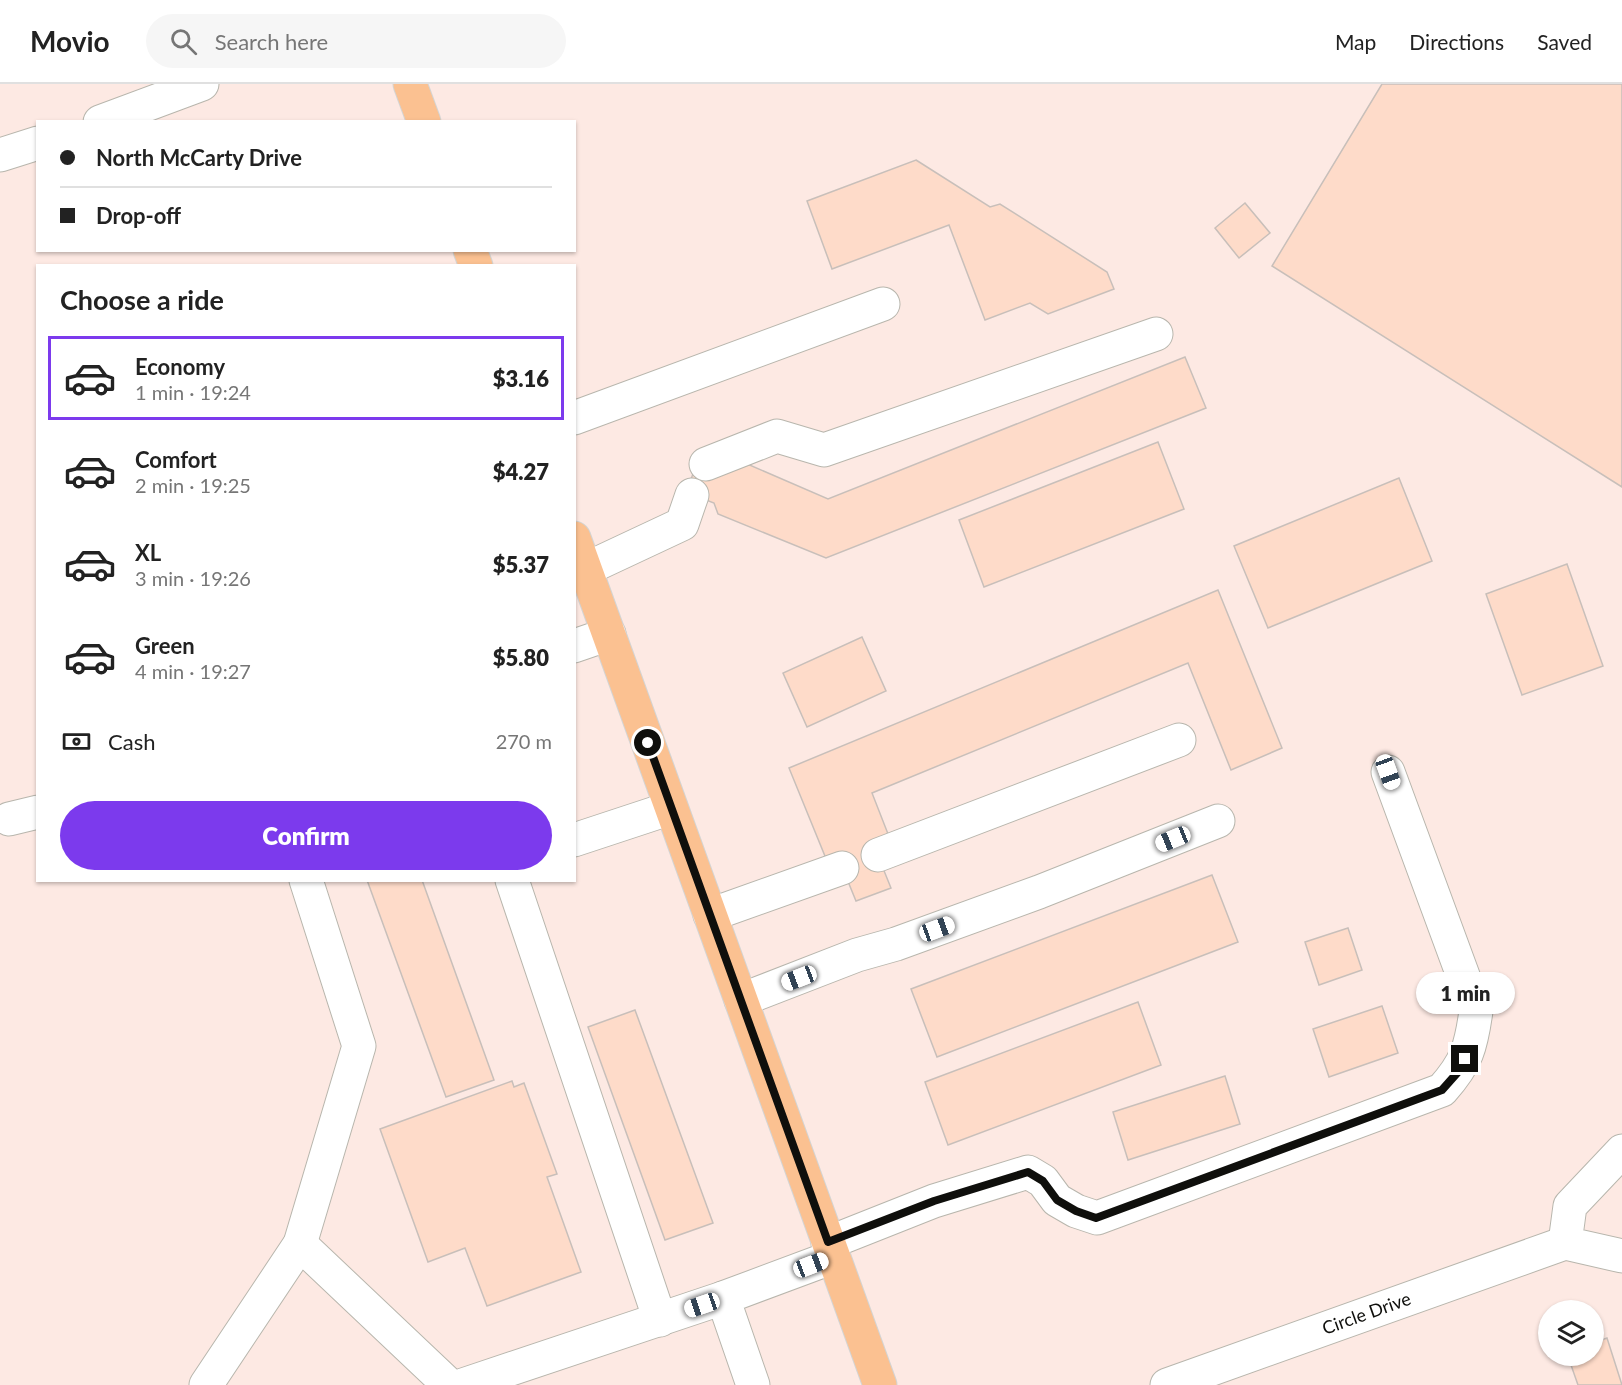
<!DOCTYPE html>
<html lang="en">
<head>
<meta charset="utf-8">
<style>
	body { margin:0; font-family:Lato,sans-serif; background:#f6f6f6; color:#222; height:100vh; display:flex; flex-direction:column; font-size:22px; white-space:nowrap }
	* { box-sizing:border-box; margin:0 }
	p { font-size:20px; color:#767676 }
	.icon { flex:none; width:33px; height:33px; fill:none; stroke:currentColor; stroke-width:2; stroke-linecap:round; stroke-linejoin:round }
	.map { position:relative; flex:1; overflow:hidden }
	.drawer { position:absolute; left:36px; top:180px; width:540px; height:618px; display:flex; flex-direction:column; background:#fff; border-radius:0px; box-shadow:0 2px 4px #0004 }
	.drawer>* { flex:none }
	.guide { position:absolute; left:36px; top:36px; width:540px; height:132px; border-radius:0px; box-shadow:0 2px 4px #0004; display:grid; align-content:center; height:132px; padding:0 24px; background:#fff }
	.tools { position:absolute; left:1538px; top:1216px; display:grid; gap:12px }
	.tools a { display:grid; place-items:center; width:66px; height:66px; border-radius:50%; background:#fff; box-shadow:0 2px 4px #0004; font-size:30px }
	.end { position:absolute; width:27px; height:27px; margin:-14px; border:8px solid #0f0f0c; background:#fff; box-shadow:0 0 0 3px #fff }
	.from { border-radius:50% }
	.bubble { position:absolute; height:42px; border-radius:21px; background:#fff; box-shadow:0 2px 4px #0004; font-size:20px; font-weight:800; line-height:42px; text-align:center }
	.car { position:absolute; width:18px; height:36px; margin:-18px -9px; border-radius:8px; box-shadow:0 0 4px 2px #0007; background:linear-gradient(#fff 24%,#345 0 40%,#fff 0 76%,#345 0 86%,#fff 0) }
	.guide b { display:flex; align-items:center; gap:21px; height:57px; font-size:22px }
	.guide b+b { border-top:2px solid #e0e0e0 }
	.guide i { width:15px; height:15px; background:#222 }
	ul { padding:0; list-style:none }
	li { display:flex; align-items:center; gap:18px; height:84px; margin:0 12px 9px; padding:0 12px; border:3px solid transparent; border-radius:0px }
	li div { flex:1 }
	li b { display:block; font-size:22px }
	li em { font-style:normal; font-weight:800 }
	li.current { border-color:#7c3aed }
	li>.icon { width:54px; height:54px; stroke-width:1.5 }
	h2 { padding:0 24px; font-size:27px; line-height:72px }
	.pay { display:flex; align-items:center; gap:15px; height:66px; padding:0 24px; font-size:22px }
	.pay p { margin-inline-start:auto }
	.cta { display:flex; gap:12px; margin-top:auto; padding:12px 24px }
	.cta a { flex:1; height:69px; border-radius:36px; background:#7c3aed; color:#fff; font-size:24px; font-weight:800; line-height:69px; text-align:center }
	header { display:flex; align-items:center; gap:36px; box-sizing:border-box; height:84px; padding:0 30px; background:#fff; border-bottom:2px solid #e0e0e0 }
	header strong { font-size:28px }
	nav { display:flex; gap:33px; margin-inline-start:auto; font-size:21px }
	.search { width:420px; height:54px; background:#f6f6f6; display:flex; align-items:center; gap:15px; box-sizing:border-box; padding:0 21px; border-radius:33px; color:#767676; font-size:22px }
	.map>svg:first-child { display:block }
</style>
</head>
<body>
<header>
<strong>Movio</strong>
<div class="search"><svg class="icon" aria-label="search" viewBox="0 0 24 24"><circle cx="10" cy="10" r="6"/><path d="M15 15l6 6"/></svg>Search here</div>
<nav><a>Map</a><a>Directions</a><a>Saved</a></nav>
</header>
<div class="map">
<svg width="1622" height="1301" viewBox="0 0 1622 1301">
	<rect width="100%" height="100%" fill="#faf8ef"/>
	<path fill="#fde9e3" fill-rule="evenodd" d="M0 0H1622V1301H0ZM38 38H574V166H38ZM38 182H574V796H38ZM1548 1227H1593V1272H1548Z"/>
	<g fill="#fedbc9" stroke="#c8bfba" stroke-width="1.5">
		<path d="M1382 0H1622V403L1272 182Z"/>
		<path d="M916 76 990 123 1000 120 1107 188 1114 205 1048 230 1030 219 985 236 949 141 832 185 807 117Z"/>
		<path d="M1245 119 1270 149 1239 174 1215 144Z"/>
		<path d="M1185 273 1206 324 826 474 718 430 714 419 686 408 698 377 745 379 828 415Z"/>
		<path d="M1158 358 1184 425 984 503 959 436Z"/>
		<path d="M1399 394 1432 477 1268 544 1234 462Z"/>
		<path d="M1567 480 1603 582 1522 611 1486 510Z"/>
		<path d="M1218 506 1282 664 1231 686 1188 579 872 709 890 755 874 762 891 804 856 817 838 773 827 777 789 684Z"/>
		<path d="M862 553 886 607 807 643 783 589Z"/>
		<path d="M1212 791 1238 858 937 973 911 905Z"/>
		<path d="M367 796H422L494 996 446 1013Z"/>
		<path d="M1348 844 1362 886 1319 901 1305 858Z"/>
		<path d="M1138 918 1161 981 948 1061 925 998Z"/>
		<path d="M1382 922 1398 969 1329 993 1313 945Z"/>
		<path d="M635 926 713 1139 665 1156 588 943Z"/>
		<path d="M1225 992 1240 1040 1128 1076 1113 1028Z"/>
		<path d="M512 997 514 1003 524 999 557 1090 547 1093 581 1188 487 1222 465 1164 428 1178 380 1045Z"/>
		<path d="M1607 1254 1622 1301H1578L1571 1281 1588 1275 1587 1272H1593V1259Z"/>
	</g>
	<g fill="none" stroke-linecap="round" stroke-linejoin="round">
		<g stroke="#b8b6ad" stroke-width="35">
			<g id="minor">
				<path d="M100 38 202 0"/>
				<path d="M0 71 38 59"/>
				<path d="M574 334 883 220"/>
				<path d="M706 380 777 352 824 366 1156 250"/>
				<path d="M586 485 682 440 692 411"/>
				<path d="M574 562 609 550"/>
				<path d="M9 735 38 728"/>
				<path d="M574 756 671 724"/>
				<path d="M878 771 1179 656"/>
				<path d="M512 796 660 1236"/>
				<path d="M710 831 842 784"/>
				<path d="M741 916 857 871 896 860 1039 808 1218 737"/>
				<path d="M1622 1067 1570 1122 1565 1159 1622 1172"/>
				<path d="M828 1159 934 1117 1028 1088 1043 1097 1057 1116 1076 1127 1097 1134 1442 1006C1467 978 1471 963 1476 927L1388 688"/>
				<path d="M300 1160 359 962 306 796"/>
				<path d="M206 1301 300 1160 449 1301"/>
				<path d="M463 1301 723 1214"/>
				<path d="M753 1301 723 1214 833 1173"/>
				<path id="s1" d="M1167 1301 1565 1159"/>
			</g>
		</g>
		<g stroke="#d4d4d3" stroke-width="35">
			<g id="major">
				<path d="M410 0 424 38"/>
				<path d="M470 166 476 182"/>
				<path d="M574 454 880 1301"/>
			</g>
		</g>
		<use href="#minor" stroke="#fff" stroke-width="33"/>
		<use href="#major" stroke="#fbc191" stroke-width="33"/>
	</g>
	<g fill="none" stroke-linecap="round" stroke-linejoin="round">
		<path stroke="#0f0f0c" stroke-width="8" d="M648 659 828 1158 934 1117 1028 1088 1043 1097 1057 1116 1076 1127 1096 1134 1442 1006 1458 988 1465 975"/>
	</g>
	<g text-anchor="middle" stroke-width="6" stroke-linejoin="round" paint-order="stroke">
		<g font-size="18" fill="#0f0f0c" stroke="#fff">
			<text dy="6" stroke="none"><textPath href="#s1" startOffset="212">Circle Drive</textPath></text>
		</g>
	</g>
</svg>
<div class="tools">
<a><svg class="icon" aria-label="layers" viewBox="0 0 24 24"><path d="M12 4l9 5-9 5-9-5zM3 14l9 5 9-5"/></svg></a>
</div>
<i class="end from" style="left:648px;top:659px"></i>
<i class="end" style="left:1465px;top:975px"></i>
<div class="bubble" style="left:1416px;top:888px;width:99px">1 min</div>
<i class="car" style="left:1388px;top:688px;rotate:160deg"></i>
<i class="car" style="left:1173px;top:755px;rotate:248deg"></i>
<i class="car" style="left:937px;top:845px;rotate:70deg"></i>
<i class="car" style="left:799px;top:894px;rotate:249deg"></i>
<i class="car" style="left:811px;top:1181px;rotate:69deg"></i>
<i class="car" style="left:702px;top:1221px;rotate:251deg"></i>
<div class="guide">
<b><i class="from"></i>North McCarty Drive</b>
<b><i></i>Drop-off</b>
</div>
<section class="drawer">
<h2>Choose a ride</h2>
<ul>
<li class="current"><svg class="icon" aria-label="car" viewBox="0 0 24 24"><path d="M5 17H2v-5l4-1 3-4h7l3 4 3 1v5h-3M9 17h6M6 11h13"/><circle cx="7" cy="17" r="2"/><circle cx="17" cy="17" r="2"/></svg><div><b>Economy</b><p>1 min · 19:24</p></div><em>$3.16</em></li>
<li><svg class="icon" aria-label="car" viewBox="0 0 24 24"><path d="M5 17H2v-5l4-1 3-4h7l3 4 3 1v5h-3M9 17h6M6 11h13"/><circle cx="7" cy="17" r="2"/><circle cx="17" cy="17" r="2"/></svg><div><b>Comfort</b><p>2 min · 19:25</p></div><em>$4.27</em></li>
<li><svg class="icon" aria-label="car" viewBox="0 0 24 24"><path d="M5 17H2v-5l4-1 3-4h7l3 4 3 1v5h-3M9 17h6M6 11h13"/><circle cx="7" cy="17" r="2"/><circle cx="17" cy="17" r="2"/></svg><div><b>XL</b><p>3 min · 19:26</p></div><em>$5.37</em></li>
<li><svg class="icon" aria-label="car" viewBox="0 0 24 24"><path d="M5 17H2v-5l4-1 3-4h7l3 4 3 1v5h-3M9 17h6M6 11h13"/><circle cx="7" cy="17" r="2"/><circle cx="17" cy="17" r="2"/></svg><div><b>Green</b><p>4 min · 19:27</p></div><em>$5.80</em></li>
</ul>
<div class="pay"><svg class="icon" aria-label="cash" viewBox="0 0 24 24"><path d="M3 7h18v10H3z"/><circle cx="12" cy="12" r="2"/></svg>Cash<p>270 m</p></div>
<div class="cta"><a>Confirm</a></div>
</section>
</div>
</body>
</html>
